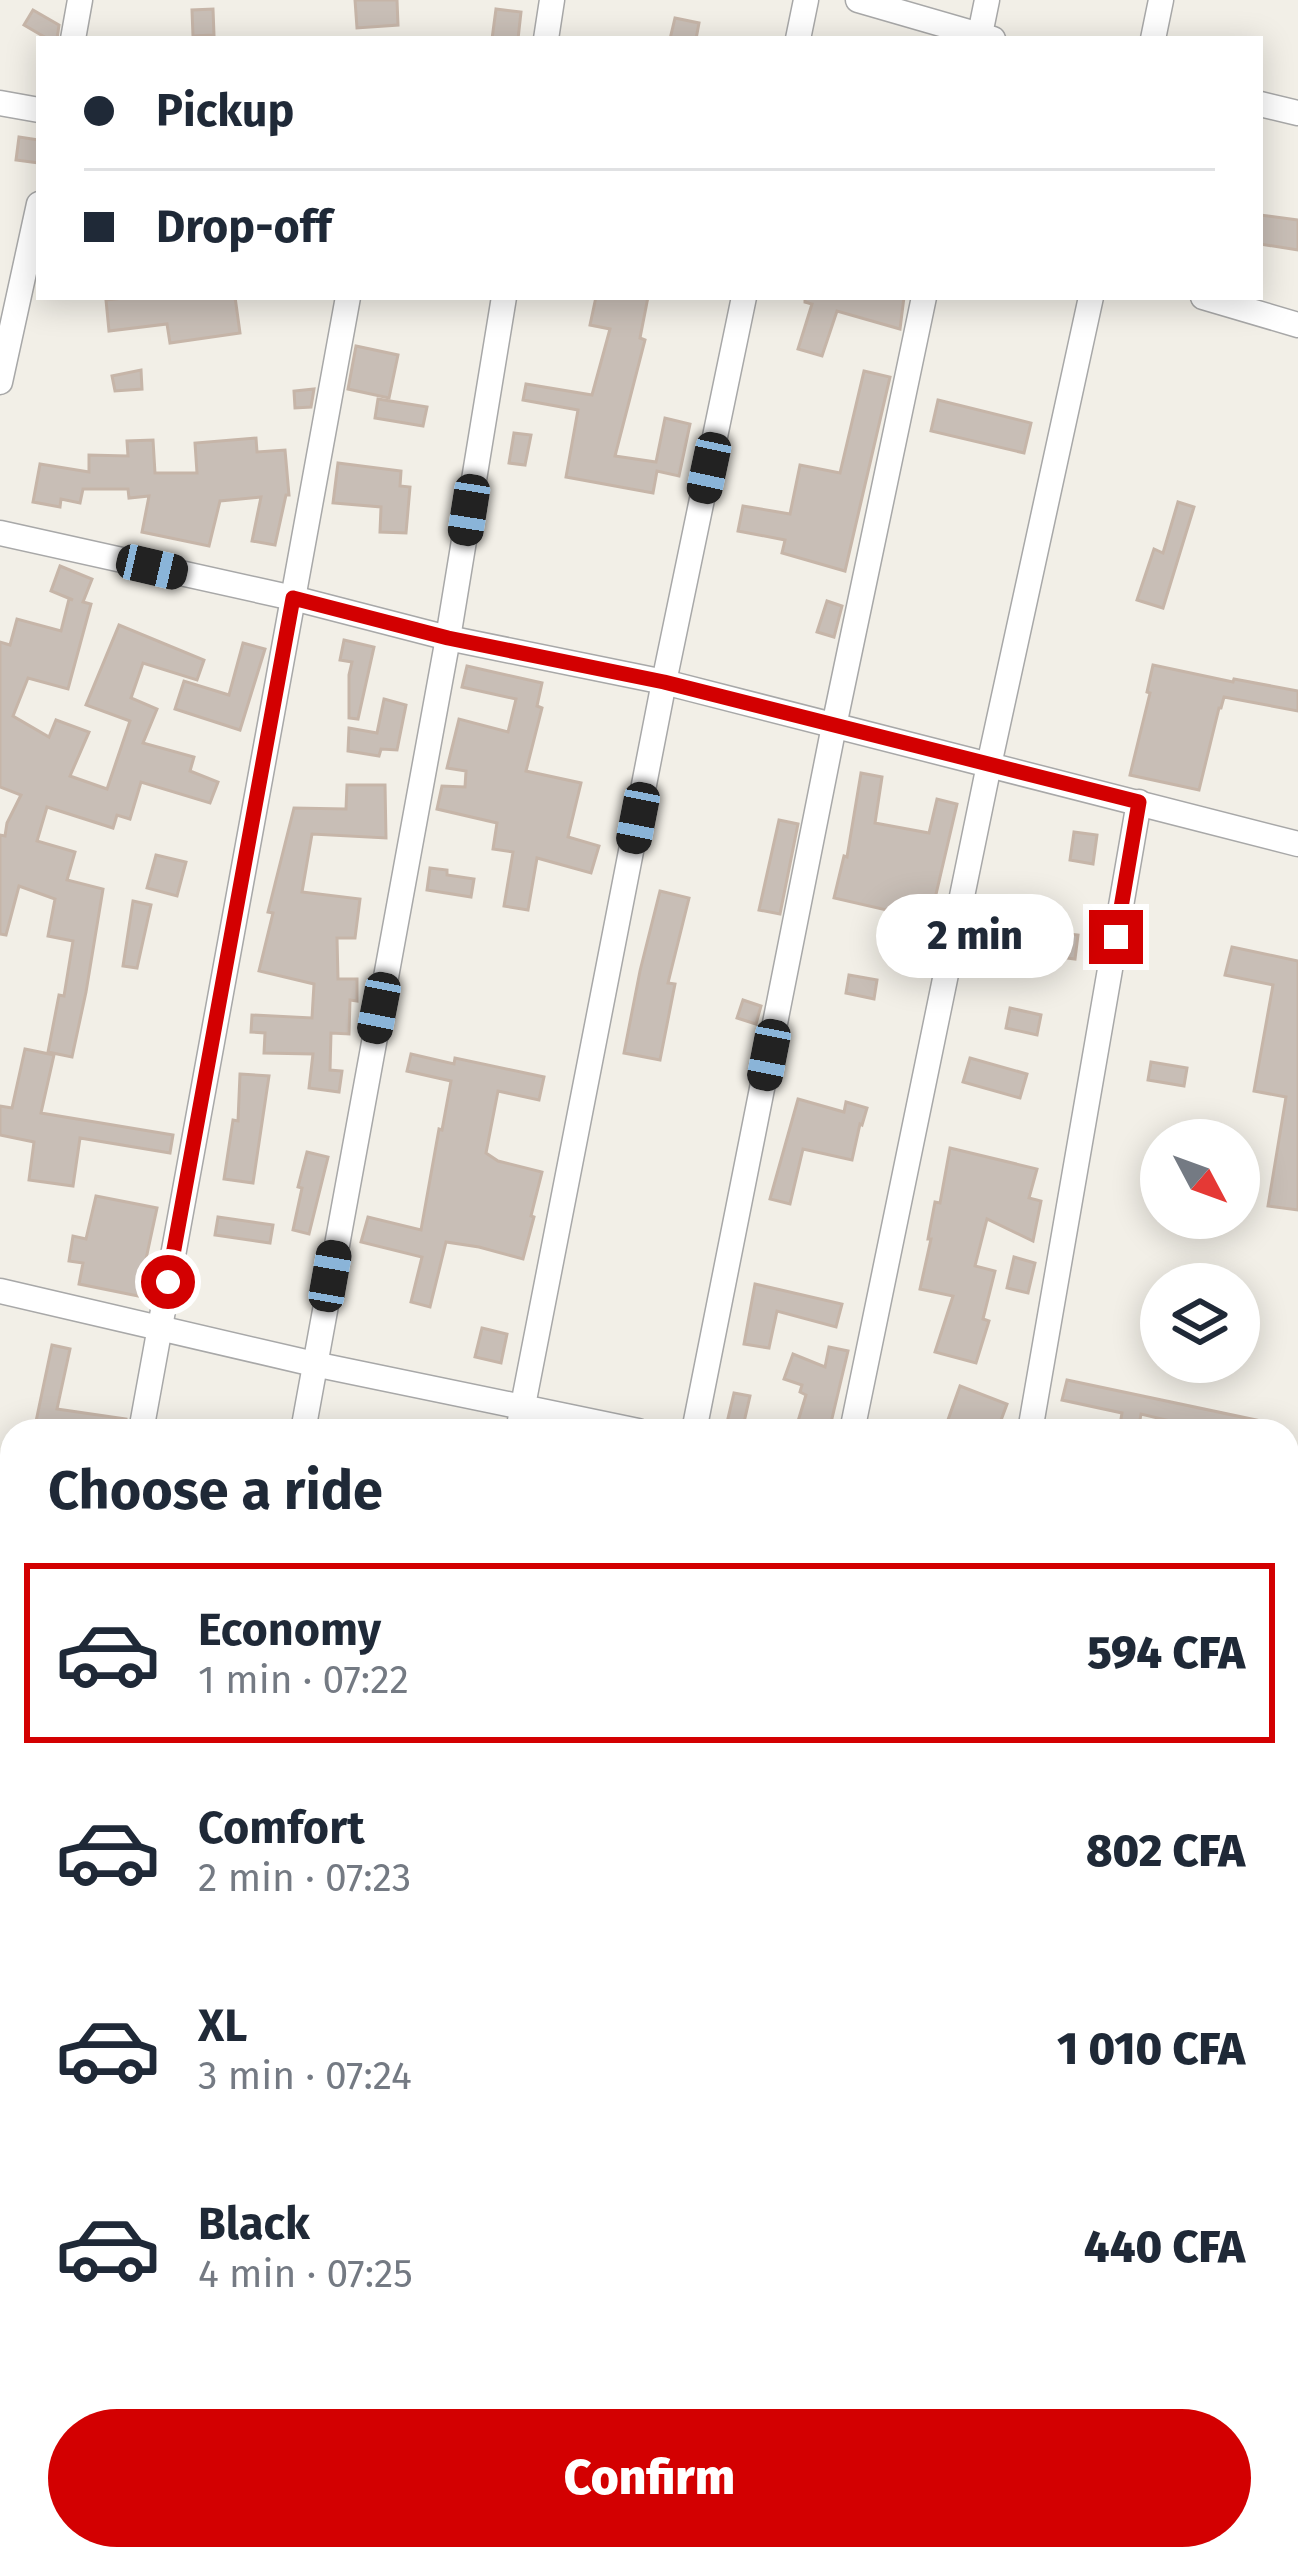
<!DOCTYPE html>
<html lang="en">
<head>
<meta charset="utf-8">
<style>
	body { margin:0; font-family:"Fira Sans",sans-serif; background:#f2f2f3; color:#1f2937; height:100vh; display:flex; flex-direction:column; font-size:45px; white-space:nowrap }
	* { box-sizing:border-box; margin:0 }
	p { font-size:39px; color:#747a83 }
	.icon { flex:none; width:66px; height:66px; fill:none; stroke:currentColor; stroke-width:2; stroke-linecap:round; stroke-linejoin:round }
	.map { position:relative; flex:1; overflow:hidden }
	.side { position:absolute; left:0px; top:1419px; width:1299px; height:1152px; display:flex; flex-direction:column; background:#fff; border-radius:36px 36px 0 0; box-shadow:0 6px 30px #0003 }
	.side>* { flex:none }
	.guide { position:absolute; left:36px; top:36px; width:1227px; height:264px; border-radius:0px; box-shadow:0 6px 30px #0003; display:grid; align-content:center; height:264px; padding:0 48px; background:#fff }
	.needle { width:78px; rotate:131deg }
	.controls { position:absolute; left:1140px; top:1119px; display:grid; gap:24px }
	.controls a { display:grid; place-items:center; width:120px; height:120px; border-radius:50%; background:#fff; box-shadow:0 6px 30px #0003; font-size:60px }
	.end { position:absolute; width:54px; height:54px; margin:-27px; border:15px solid #d30001; background:#fff; box-shadow:0 0 0 6px #fff }
	.from { border-radius:50% }
	.bubble { position:absolute; height:84px; border-radius:42px; background:#fff; box-shadow:0 6px 30px #0003; font-size:39px; font-weight:800; line-height:84px; text-align:center }
	.car { position:absolute; width:36px; height:72px; margin:-36px -18px; border-radius:15px; box-shadow:0 0 9px 3px #0007; background:linear-gradient(#222 24%,#8ab4d8 0 40%,#222 0 76%,#8ab4d8 0 86%,#222 0) }
	.guide b { display:flex; align-items:center; gap:42px; height:114px; font-size:45px }
	.guide b+b { border-top:3px solid #e0e1e3 }
	.guide i { width:30px; height:30px; background:#1f2937 }
	ul { padding:0; list-style:none }
	li { display:flex; align-items:center; gap:36px; height:180px; margin:0 24px 18px; padding:0 24px; border:6px solid transparent; border-radius:0px }
	li div { flex:1 }
	li b { display:block; font-size:45px }
	li em { font-style:normal; font-weight:800 }
	li.on { border-color:#d30001 }
	li>.icon { width:108px; height:108px; stroke-width:1.5 }
	h2 { padding:0 48px; font-size:54px; line-height:144px }
	.button { display:flex; gap:24px; margin-top:auto; padding:24px 48px }
	.button a { flex:1; height:138px; border-radius:72px; background:#d30001; color:#fff; font-size:48px; font-weight:800; line-height:138px; text-align:center }
	.map>svg:first-child { display:block }
</style>
</head>
<body>
<div class="map">
<svg width="1298" height="2571" viewBox="0 0 1298 2571">
	<rect width="100%" height="100%" fill="#f2efe7"/>
	<g fill="#c8beb6" stroke="#c6b5a8" stroke-width="3">
		<path d="M355 0H397L398 25 357 28Z"/>
		<path d="M213 9 214 35 193 36 192 10Z"/>
		<path d="M496 9 521 12 518 39H492Z"/>
		<path d="M33 10 59 25 57 39H48L24 25Z"/>
		<path d="M675 18 699 23 696 39H670Z"/>
		<path d="M19 137 39 140V163L16 160Z"/>
		<path d="M1260 215 1298 220V250L1260 244Z"/>
		<path d="M235 297 240 333 170 343 167 324 109 331 106 300 132 297Z"/>
		<path d="M596 297H648L640 338 645 340 615 456 656 462 665 418 690 424 679 476 657 471 653 493 566 477 578 410 523 400 526 384 592 395 610 329 590 325Z"/>
		<path d="M805 297H904L900 329 837 311 822 356 798 349 812 304 805 302Z"/>
		<path d="M356 346 398 355 389 398 348 389Z"/>
		<path d="M141 370 142 389 115 391 112 376Z"/>
		<path d="M864 371 890 377 845 571 782 553 785 540 738 531 743 506 790 514 800 465 840 473Z"/>
		<path d="M314 389 311 407 295 408 294 391Z"/>
		<path d="M378 399 427 407 423 426 375 418Z"/>
		<path d="M938 400 1031 423 1024 453 931 431Z"/>
		<path d="M514 433 531 435 525 465 509 463Z"/>
		<path d="M256 438 257 452 285 450 289 495H286L275 545 252 541 261 497 220 501 209 546 142 532 149 496 129 498 128 489H83L80 503 61 499 60 507 33 502 40 464 89 472V455L128 456 127 441 153 440 155 473H197L195 443Z"/>
		<path d="M338 463 401 471 400 486 410 487 406 533 380 532 381 507 333 503Z"/>
		<path d="M1178 502 1194 507 1163 608 1137 600 1154 549 1163 553Z"/>
		<path d="M60 566 92 579 83 602 91 604 68 689 28 678 13 716 49 737 56 720 89 732 70 776 107 789 130 721 86 705 119 625 204 660 197 680 143 663 131 698 157 709 143 743 194 757 190 771 218 782 210 803 141 782 130 819 117 815 113 828 47 807 37 841 75 852 67 880 103 889 86 992 72 1057 48 1052 59 995 64 996 73 941 48 936 55 899 19 886 6 935 0 934V835L5 836 7 823 21 795 0 787V642L10 645 17 619 61 631 69 599 73 600 51 591Z"/>
		<path d="M827 601 842 606 834 637 817 632Z"/>
		<path d="M344 640 374 647 358 719 349 718V675L352 662 340 660Z"/>
		<path d="M243 643 265 649 240 730 175 709 184 681 229 695Z"/>
		<path d="M1153 665 1233 682 1234 679 1298 691V711L1224 697 1221 708H1219L1199 790 1130 775 1150 693 1147 692Z"/>
		<path d="M467 666 542 683 537 706 542 708 526 771 581 783 568 837 599 846 591 873 537 858 528 910 504 906 513 852 493 849 497 823 437 809 442 786 465 787 466 771 447 768 459 719 508 732 516 699 462 687Z"/>
		<path d="M384 699 406 705 397 750 381 749 379 756 348 751 349 728 377 733Z"/>
		<path d="M861 773 882 777 875 823 929 833 937 799 957 804 930 920 834 898 844 856 847 857Z"/>
		<path d="M347 785H385L386 838 312 834 302 892 360 899 355 938H337L338 979H357V1001L350 1000 349 1034 331 1033 330 1070 342 1071 339 1092 309 1088 313 1054 264 1053 265 1033 251 1032 252 1015 312 1018 314 984 259 971 273 913 268 912 294 808 346 809Z"/>
		<path d="M779 820 798 824 780 914 759 910Z"/>
		<path d="M1074 832 1097 835 1093 864 1070 860Z"/>
		<path d="M156 855 186 862 177 896 147 888Z"/>
		<path d="M430 868 447 870V875L474 879 471 897 427 890Z"/>
		<path d="M660 891 689 898 668 983 675 984 660 1060 624 1053 640 971Z"/>
		<path d="M133 901 151 905 137 968 123 966Z"/>
		<path d="M992 925 1078 935 1075 959 989 948Z"/>
		<path d="M1232 947 1298 961V1210L1268 1206 1286 1097 1254 1091 1273 985 1225 975Z"/>
		<path d="M849 975 877 980 874 999 846 993Z"/>
		<path d="M743 1000 761 1006 756 1024 737 1018Z"/>
		<path d="M1010 1008 1041 1015 1037 1035 1006 1028Z"/>
		<path d="M25 1049 54 1055 41 1113 173 1135 170 1153 80 1138 73 1186 29 1180 34 1142 0 1135V1106L12 1108Z"/>
		<path d="M411 1054 454 1064 455 1058 544 1077 539 1100 498 1091 486 1153 498 1161 542 1172 531 1216 534 1217 523 1259 479 1247 446 1242 430 1307 411 1302 422 1257 361 1242 368 1217 421 1230 439 1129 442 1130 451 1081 407 1071Z"/>
		<path d="M970 1058 1027 1074 1020 1098 963 1082Z"/>
		<path d="M1151 1062 1187 1068 1184 1086 1148 1080Z"/>
		<path d="M240 1074 269 1076 253 1183 224 1179 233 1120 238 1121Z"/>
		<path d="M798 1099 844 1112 846 1102 867 1108 862 1125 860 1124 852 1160 803 1149 790 1204 770 1199Z"/>
		<path d="M950 1148 1037 1169 1029 1198 1041 1201 1033 1241 987 1219 975 1266 995 1271 983 1319 989 1321 976 1363 935 1352 953 1296 920 1289 931 1239H928L935 1202 940 1203Z"/>
		<path d="M307 1152 328 1157 309 1234 293 1230 302 1188 298 1187Z"/>
		<path d="M96 1196 157 1208 138 1296 79 1284 83 1263 69 1261 73 1236 86 1239Z"/>
		<path d="M218 1217 273 1225 270 1243 215 1235Z"/>
		<path d="M1014 1257 1035 1263 1028 1293 1007 1288Z"/>
		<path d="M755 1284 842 1304 836 1327 777 1311 769 1348 744 1344Z"/>
		<path d="M482 1328 507 1334 501 1363 475 1357Z"/>
		<path d="M52 1345 70 1349 57 1409 126 1419 125 1431H34Z"/>
		<path d="M829 1347 848 1351 829 1431H795L806 1395 800 1392 802 1385 784 1379 793 1354 825 1367Z"/>
		<path d="M1067 1380 1275 1424V1431H1212L1141 1414 1138 1431H1119L1122 1413 1062 1400Z"/>
		<path d="M960 1386 1007 1404 997 1431H944Z"/>
		<path d="M734 1393 750 1396 742 1431H725Z"/>
	</g>
	<g fill="none" stroke-linecap="round" stroke-linejoin="round">
		<g stroke="#a8a8a8" stroke-width="27">
			<g id="street">
				<path d="M858 0 993 39"/>
				<path d="M73 39 80 0"/>
				<path d="M546 39 552 0"/>
				<path d="M798 39 806 0"/>
				<path d="M979 39 987 0"/>
				<path d="M1153 39 1161 0"/>
				<path d="M0 103 39 110"/>
				<path d="M1260 104 1298 113"/>
				<path d="M1203 297 1298 325"/>
				<path d="M0 382 39 204"/>
				<path d="M0 533 293 598 448 638 664 682 1298 844"/>
				<path d="M0 1291 314 1364 638 1431"/>
				<path d="M141 1431 348 297"/>
				<path d="M303 1431 448 638 504 297"/>
				<path d="M518 1431 664 682 744 297"/>
				<path d="M694 1431 834 726 924 297"/>
				<path d="M852 1431 989 765 1091 297"/>
				<path d="M1030 1431 1139 802"/>
				<path d="M1287 1579 1298 1581"/>
				<path d="M0 1967 12 1969"/>
				<path d="M0 2187 12 2122"/>
				<path d="M1287 2260 1298 2198"/>
				<path d="M96 2571 98 2559"/>
				<path d="M298 2571 300 2559"/>
				<path d="M477 2571 479 2559"/>
				<path d="M641 2571 643 2559"/>
				<path d="M834 2571 836 2559"/>
				<path d="M1024 2571 1027 2559"/>
				<path d="M1229 2571 1231 2559"/>
			</g>
		</g>
		<use href="#street" stroke="#fff" stroke-width="24"/>
	</g>
	<g fill="none" stroke-linecap="round" stroke-linejoin="round">
		<path stroke="#d30001" stroke-width="15" d="M168 1282 293 598 448 638 664 682 1139 802 1116 937"/>
	</g>
</svg>
<div class="controls">
<a><svg class="needle" viewBox="-14 -14 28 28"><path d="M0-13l5 13h-10z" fill="#e53935"/><path d="M0 13l5-13h-10z" fill="#747a83"/></svg></a>
<a><svg class="icon" aria-label="layers" viewBox="0 0 24 24"><path d="M12 4l9 5-9 5-9-5zM3 14l9 5 9-5"/></svg></a>
</div>
<i class="end from" style="left:168px;top:1282px"></i>
<i class="end" style="left:1116px;top:937px"></i>
<div class="bubble" style="left:876px;top:894px;width:198px">2 min</div>
<i class="car" style="left:709px;top:468px;rotate:192deg"></i>
<i class="car" style="left:469px;top:510px;rotate:189deg"></i>
<i class="car" style="left:152px;top:567px;rotate:103deg"></i>
<i class="car" style="left:638px;top:818px;rotate:191deg"></i>
<i class="car" style="left:379px;top:1008px;rotate:191deg"></i>
<i class="car" style="left:769px;top:1055px;rotate:191deg"></i>
<i class="car" style="left:330px;top:1276px;rotate:10deg"></i>
<div class="guide">
<b><i class="from"></i>Pickup</b>
<b><i></i>Drop-off</b>
</div>
<section class="side">
<h2>Choose a ride</h2>
<ul>
<li class="on"><svg class="icon" aria-label="car" viewBox="0 0 24 24"><path d="M5 17H2v-5l4-1 3-4h7l3 4 3 1v5h-3M9 17h6M6 11h13"/><circle cx="7" cy="17" r="2"/><circle cx="17" cy="17" r="2"/></svg><div><b>Economy</b><p>1 min · 07:22</p></div><em>594 CFA</em></li>
<li><svg class="icon" aria-label="car" viewBox="0 0 24 24"><path d="M5 17H2v-5l4-1 3-4h7l3 4 3 1v5h-3M9 17h6M6 11h13"/><circle cx="7" cy="17" r="2"/><circle cx="17" cy="17" r="2"/></svg><div><b>Comfort</b><p>2 min · 07:23</p></div><em>802 CFA</em></li>
<li><svg class="icon" aria-label="car" viewBox="0 0 24 24"><path d="M5 17H2v-5l4-1 3-4h7l3 4 3 1v5h-3M9 17h6M6 11h13"/><circle cx="7" cy="17" r="2"/><circle cx="17" cy="17" r="2"/></svg><div><b>XL</b><p>3 min · 07:24</p></div><em>1 010 CFA</em></li>
<li><svg class="icon" aria-label="car" viewBox="0 0 24 24"><path d="M5 17H2v-5l4-1 3-4h7l3 4 3 1v5h-3M9 17h6M6 11h13"/><circle cx="7" cy="17" r="2"/><circle cx="17" cy="17" r="2"/></svg><div><b>Black</b><p>4 min · 07:25</p></div><em>440 CFA</em></li>
</ul>
<div class="button"><a>Confirm</a></div>
</section>
</div>
</body>
</html>
